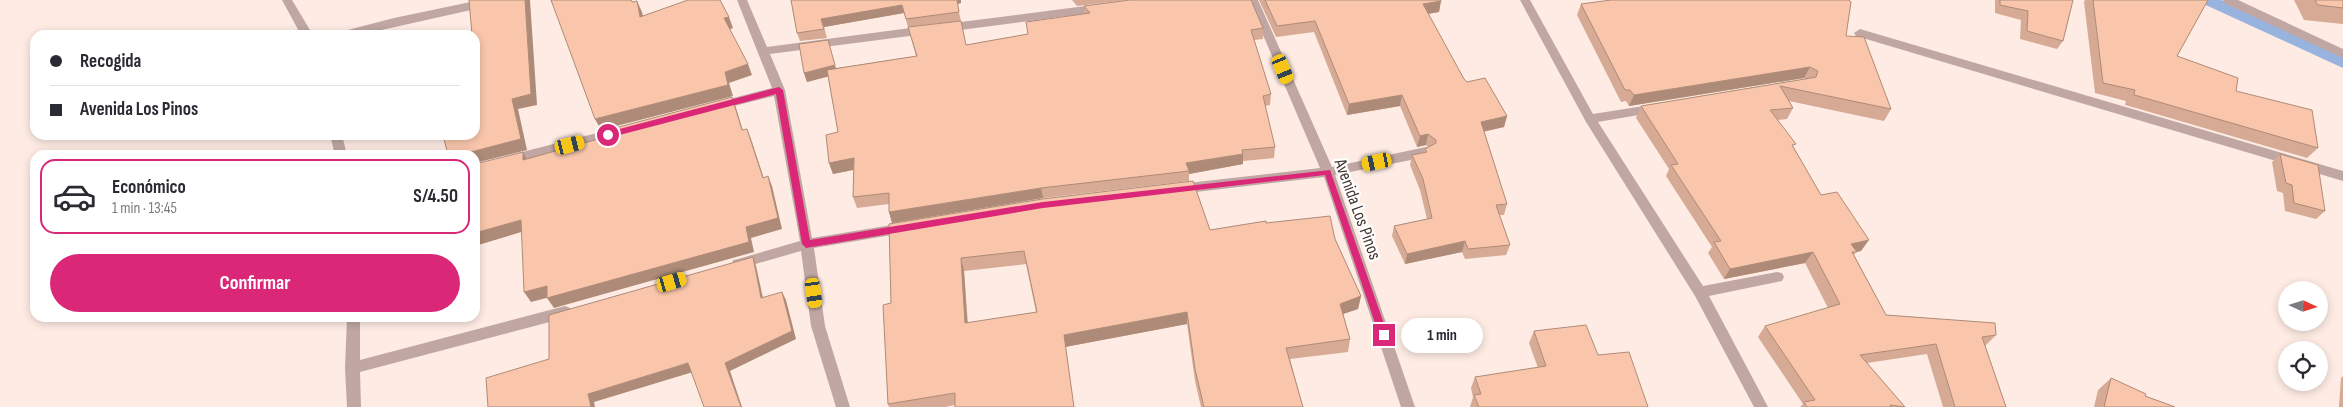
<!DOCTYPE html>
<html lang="es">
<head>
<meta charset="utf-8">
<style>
	body { margin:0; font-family:"Sofia Sans Condensed",sans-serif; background:#f2f2f3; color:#2b2b33; height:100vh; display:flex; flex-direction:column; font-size:19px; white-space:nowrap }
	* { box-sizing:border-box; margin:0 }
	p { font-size:16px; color:#7c7c81 }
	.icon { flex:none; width:28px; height:28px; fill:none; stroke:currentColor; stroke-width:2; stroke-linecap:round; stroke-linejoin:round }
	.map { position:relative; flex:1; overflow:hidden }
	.side { position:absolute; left:30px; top:150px; width:450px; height:172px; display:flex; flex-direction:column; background:#fff; border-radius:15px; box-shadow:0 2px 8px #0003 }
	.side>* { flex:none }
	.top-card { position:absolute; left:30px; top:30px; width:450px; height:110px; border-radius:15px; box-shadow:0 2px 8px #0003; display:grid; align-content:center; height:110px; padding:0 20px; background:#fff }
	.needle { width:32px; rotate:94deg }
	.controls { position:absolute; left:2278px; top:281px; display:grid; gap:10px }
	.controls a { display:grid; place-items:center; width:50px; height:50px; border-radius:50%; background:#fff; box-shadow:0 2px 8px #0003; font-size:25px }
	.end { position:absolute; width:22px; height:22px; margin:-11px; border:6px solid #db2777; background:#fff; box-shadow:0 0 0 2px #fff }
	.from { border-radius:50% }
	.bubble { position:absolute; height:35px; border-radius:18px; background:#fff; box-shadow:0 2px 8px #0003; font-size:16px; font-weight:700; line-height:35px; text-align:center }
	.car { position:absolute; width:15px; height:30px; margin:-15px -8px; border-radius:6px; box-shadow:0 0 4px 1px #0007; background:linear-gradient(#f5c518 24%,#345 0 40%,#f5c518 0 76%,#345 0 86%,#f5c518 0) }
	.top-card b { display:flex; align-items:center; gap:18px; height:48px; font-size:19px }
	.top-card b+b { border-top:1px solid #e1e1e2 }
	.top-card i { width:12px; height:12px; background:#2b2b33 }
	ul { padding:9px 0 0; list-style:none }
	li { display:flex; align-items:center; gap:15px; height:75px; margin:0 10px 8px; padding:0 10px; border:2px solid transparent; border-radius:15px }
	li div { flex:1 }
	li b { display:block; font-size:19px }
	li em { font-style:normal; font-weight:700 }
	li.on { border-color:#db2777 }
	li>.icon { width:45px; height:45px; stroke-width:1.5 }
	.cta { display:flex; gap:10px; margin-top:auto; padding:10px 20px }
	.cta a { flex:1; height:58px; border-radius:30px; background:#db2777; color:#fff; font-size:20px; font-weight:700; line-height:58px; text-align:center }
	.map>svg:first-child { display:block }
</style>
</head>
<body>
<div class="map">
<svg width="2343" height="407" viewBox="0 0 2343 407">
	<rect width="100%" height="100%" fill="#feece4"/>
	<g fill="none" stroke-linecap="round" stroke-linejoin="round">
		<path stroke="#98b3dd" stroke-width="11" d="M2208 0 2343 62"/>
		<g fill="#c0a7a3" fill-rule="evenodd">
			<path d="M282 0H292L313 35H301Z"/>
			<path d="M480 0H503L498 4 359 35H338L340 32 394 18Z"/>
			<path d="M737 0H747L767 47 925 26 931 30 925 34 770 54 785 90 812 238 904 223 908 224 910 228 908 232 904 233 814 248 825 326 850 407H836L811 326 801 251 738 269 733 268 732 264 733 260 738 259 800 241 774 96 718 110 712 106 714 103 772 88Z"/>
			<path d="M1248 0H1258L1332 167 1426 147 1432 152 1426 157 1335 175 1415 407H1401L1324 177 1179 194 1175 192 1173 189 1175 186 1179 184 1320 168Z"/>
			<path d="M1520 0H1530L1593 114 1656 104 1660 105 1662 108 1656 112 1598 122 1703 286 1777 272 1782 273 1784 277 1782 281 1777 282 1709 296 1768 407H1754L1695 296 1586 122Z"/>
			<path d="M2223 0H2238L2343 49V58L2224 3Z"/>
			<path d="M1101 4 1107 8 1105 11 945 32 939 28 945 24Z"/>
			<path d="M1860 29 2343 171V181L1856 36 1854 33Z"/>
			<path d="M617 128 623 133 621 136 510 165 504 160 510 155Z"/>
			<path d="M330 135H342L347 155H335Z"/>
			<path d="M565 306 570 308 572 312 570 316 565 318 360 372 361 407H347L345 368 347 318H360V360Z"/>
		</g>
	</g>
	<g fill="#d6aa94" fill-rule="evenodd">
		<path d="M791 0 961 3 957 4 961 21 908 27 904 13 824 27 827 38 800 41 797 33Z"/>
		<path d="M1072 0H1127L1077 6Z"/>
		<path d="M1259 0H1441L1439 12 1428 14 1464 79 1507 116 1504 127 1484 131 1507 204 1504 215H1499L1510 245 1506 255 1465 259 1462 252 1405 264 1392 236 1394 226 1427 219 1420 190 1410 165 1412 155 1424 152 1425 149 1428 147 1426 145 1417 147 1400 106 1347 115 1314 32 1276 37Z"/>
		<path d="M1995 0H2073L2063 41 2057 49 2020 39 2021 20 1995 13Z"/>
		<path d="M2085 0H2208L2177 56 2236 91 2318 148 2307 158 2129 106 2125 105 2126 101 2095 93 2084 2Z"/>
		<path d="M2294 0H2343V24L2304 20Z"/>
		<path d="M1581 4 1846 36 1891 109 1884 121 1789 101 1793 108 1787 119 1778 120 1821 195 1861 251 1856 252 1854 255 1886 315 1996 335 1985 346 2006 407H1943L1927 354 1867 363 1905 407H1800L1803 404 1758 337 1765 326 1828 308 1805 263 1724 279 1708 253 1712 247 1666 176 1669 169 1636 118 1641 106 1805 79 1804 78 1629 106 1626 101 1621 102 1577 15Z"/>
		<path d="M1084 6 1263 28V39L1254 40 1271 94 1270 105 1265 106 1275 147 1274 158 1243 161V164L1189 174V181L1043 198 892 223 889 212V204L857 208 853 197 854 170 833 174 829 163 838 132 828 76 807 82 804 73 916 56 908 27 966 45 1028 34 1026 22 1085 14Z"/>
		<path d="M2280 154 2325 211 2316 219 2285 211 2283 193 2277 191 2272 162Z"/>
		<path d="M1266 223 1335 239 1361 296 1358 309 1343 314 1350 339 1348 352 1290 359 1303 407H1201L1195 381 1187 324 1065 347 955 405 945 407H889L888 404 891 303 889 224 1210 230ZM1026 264 1036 312 968 323 964 271Z"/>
		<path d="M1534 331 1598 355 1648 407H1470L1473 397 1471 388 1475 377 1538 368 1529 343Z"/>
		<path d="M2343 376V407H2339L2341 378Z"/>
		<path d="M2111 378 2145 396 2175 407H2094L2098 390Z"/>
	</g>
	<g fill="#ae8b78">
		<path d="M525 0H530L537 105 518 109 527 150 475 163V155H467V153Z"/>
		<path d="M957 0H961V3L957 4Z"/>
		<path d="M637 1 642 12 646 28 640 17Z"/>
		<path d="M1441 1 1439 12 1421 15 1423 4Z"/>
		<path d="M902 5 904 13 824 27 821 19Z"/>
		<path d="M729 17 733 28 728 30 724 18Z"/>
		<path d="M748 64 752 75 729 83 733 96 601 130 595 119Z"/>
		<path d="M835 65 838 74 807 82 804 73Z"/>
		<path d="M1810 67 1804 78 1629 106 1634 95Z"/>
		<path d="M1402 95 1400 106 1347 115 1349 104Z"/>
		<path d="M732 97 736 108 746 141 742 130Z"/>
		<path d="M1507 116 1504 127 1478 133 1481 122Z"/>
		<path d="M747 129 751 139 767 188 763 178Z"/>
		<path d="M1428 134 1426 145 1417 147 1420 136Z"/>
		<path d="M523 152 529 163 523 160Z"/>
		<path d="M1243 154V164L1189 174V171L1186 163Z"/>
		<path d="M854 158 857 169 833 174 829 163Z"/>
		<path d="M768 176 772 186 782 229 751 238 754 252 554 308 547 298 746 227Z"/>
		<path d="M1041 188 1043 198 892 223 889 212Z"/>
		<path d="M521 220 528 230 475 246V233Z"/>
		<path d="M1869 240 1861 251 1843 254 1851 244Z"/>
		<path d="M1465 241 1462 252 1405 264 1407 254Z"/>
		<path d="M1813 252 1805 263 1724 279 1730 269Z"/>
		<path d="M753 257 756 266 765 307 761 298Z"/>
		<path d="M961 258 964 271 968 335 965 323Z"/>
		<path d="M547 286 554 296 531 302 524 292Z"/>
		<path d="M782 292 786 300 796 339 730 371 742 407H741L725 363Z"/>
		<path d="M1361 296 1358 309 1337 316 1340 304Z"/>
		<path d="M1187 312V324L1065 347 1064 335Z"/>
		<path d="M688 363 693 372 594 402 595 407H591L588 394Z"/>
	</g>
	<g fill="#f9c6ac" stroke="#ae8b78" fill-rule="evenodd">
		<path d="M469 0H525L531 94 512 99 521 139 467 153V155H448L443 135H475V35H472Z"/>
		<path d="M551 0H631L632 2 637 1 640 17 688 0H720L729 17 724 18 748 64 725 72 728 85 595 119Z"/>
		<path d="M791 0H957L959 12 906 19 902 5 821 19 824 29 797 33Z"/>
		<path d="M1130 0H1251L1263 28 1251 30 1271 94 1263 96 1275 147 1242 150 1243 154 1186 163 1189 171 1041 188 889 212V193L853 197 854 158 829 163 826 135 838 132 827 70 917 56 908 27 961 21 966 45 1028 34 1026 22 1090 13 1084 6Z"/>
		<path d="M1265 0H1441V1L1423 4 1464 79 1467 82 1485 78 1507 116 1481 122 1507 204 1496 205 1510 245 1468 249 1465 241 1407 254 1394 226 1432 218 1423 179 1412 155 1427 152 1425 149 1436 143V140L1428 134 1420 136 1402 95 1349 104 1315 21 1277 26Z"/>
		<path d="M1611 0H1849L1851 2 1846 36 1864 37 1891 109 1780 86 1793 108 1770 110 1796 144 1792 145 1821 195 1837 192 1869 240 1851 244 1857 252H1852L1886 315 1995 323 1996 335 1982 337 2006 407H1955L1936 344 1860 355 1905 407 1890 405 1891 407H1807L1804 402 1815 400 1765 326 1840 304 1813 252 1730 269 1714 242 1721 241 1671 165 1678 164 1641 106 1811 78 1816 77 1818 71 1810 67 1634 95 1630 90H1625L1581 4Z"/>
		<path d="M2000 0H2073L2063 41 2027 31 2028 11 2000 5Z"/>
		<path d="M2093 0H2208L2177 56 2238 78 2236 91 2312 110 2318 148 2138 96 2134 95 2135 90 2103 83Z"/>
		<path d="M2315 0H2343V8L2318 5Z"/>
		<path d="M828 40 835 65 804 73 799 44Z"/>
		<path d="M732 97 742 130 747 129 763 178 768 176 778 218 746 227 749 242 547 298V286L524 292 521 220 475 233V164L523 152V160L602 138 600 132Z"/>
		<path d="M2280 154 2318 165 2325 211 2294 203 2292 185 2286 183Z"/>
		<path d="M1193 181 1210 230 1266 221V223L1330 216 1335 239 1361 296 1340 304 1350 339 1286 348 1303 407H1204L1195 369 1187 312 1064 335 1074 407H955V393L888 404 883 305 891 303 889 224 1042 199ZM1024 251 1037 312 965 323 961 258Z"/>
		<path d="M753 257 761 298 782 292 792 331 725 363 741 407H704L688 363 588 394 591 407H488L486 378 549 359V315Z"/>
		<path d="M1586 325 1598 355 1629 352 1648 407H1479L1474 395 1481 394 1475 377 1546 366 1534 331Z"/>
		<path d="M2111 378 2146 394 2145 396 2175 407H2104Z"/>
	</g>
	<path fill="#db2777" d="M779 87 783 90 810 240 1043 202 1330 170 1388 335 1384 338 1379 335 1325 175 1043 208 806 248 802 244 776 94 608 138 604 135 608 132Z"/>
	<g text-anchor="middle" stroke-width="4.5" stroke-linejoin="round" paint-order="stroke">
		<g font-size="18" fill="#423631" stroke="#fff">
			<text transform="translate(1358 209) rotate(70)" y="6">Avenida Los Pinos</text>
		</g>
	</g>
</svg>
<div class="controls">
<a><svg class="needle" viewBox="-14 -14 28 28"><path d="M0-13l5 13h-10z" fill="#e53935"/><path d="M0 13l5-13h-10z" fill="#7c7c81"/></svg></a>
<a><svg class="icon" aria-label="locate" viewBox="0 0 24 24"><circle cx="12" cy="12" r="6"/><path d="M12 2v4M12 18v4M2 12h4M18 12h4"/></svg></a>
</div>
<i class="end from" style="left:608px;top:135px"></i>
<i class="end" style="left:1384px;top:335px"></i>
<div class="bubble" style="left:1401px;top:318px;width:82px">1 min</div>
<i class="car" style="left:1283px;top:69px;rotate:157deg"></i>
<i class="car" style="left:570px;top:145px;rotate:76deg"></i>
<i class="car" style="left:1377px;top:162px;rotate:258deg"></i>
<i class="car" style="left:672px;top:282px;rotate:74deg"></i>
<i class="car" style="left:814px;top:293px;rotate:172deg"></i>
<div class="top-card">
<b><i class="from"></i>Recogida</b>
<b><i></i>Avenida Los Pinos</b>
</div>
<section class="side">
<ul>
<li class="on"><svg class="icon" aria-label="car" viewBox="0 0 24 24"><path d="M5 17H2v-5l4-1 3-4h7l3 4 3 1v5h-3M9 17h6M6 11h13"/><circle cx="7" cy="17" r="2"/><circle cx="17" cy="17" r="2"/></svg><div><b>Económico</b><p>1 min · 13:45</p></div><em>S/4.50</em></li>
</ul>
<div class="cta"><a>Confirmar</a></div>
</section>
</div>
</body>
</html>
